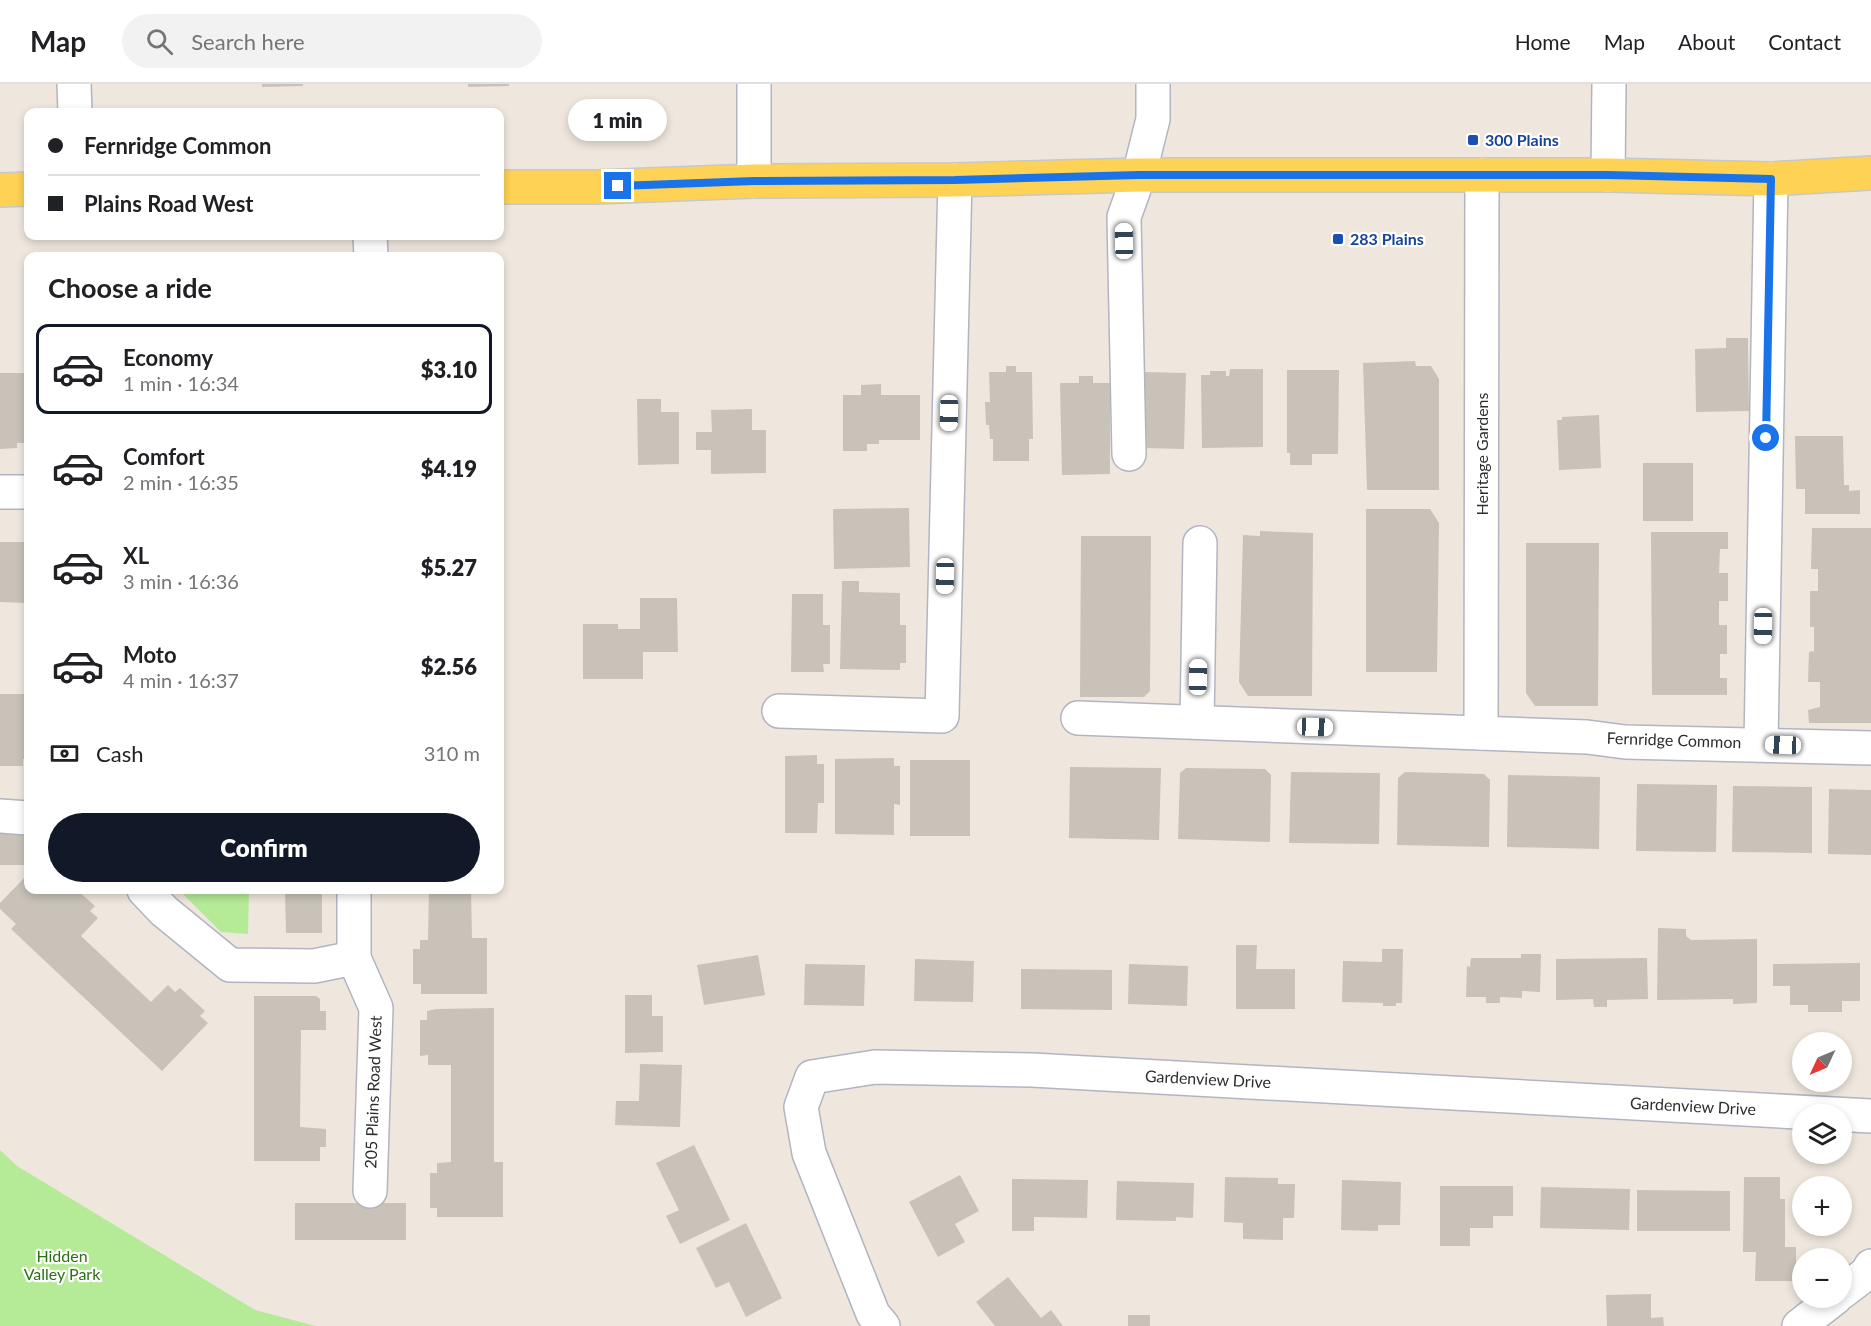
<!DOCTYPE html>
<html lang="en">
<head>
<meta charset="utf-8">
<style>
	body { margin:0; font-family:Lato,sans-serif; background:#f2f2f2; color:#202124; height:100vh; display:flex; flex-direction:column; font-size:22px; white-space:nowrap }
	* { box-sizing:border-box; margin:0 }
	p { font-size:20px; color:#757577 }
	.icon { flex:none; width:33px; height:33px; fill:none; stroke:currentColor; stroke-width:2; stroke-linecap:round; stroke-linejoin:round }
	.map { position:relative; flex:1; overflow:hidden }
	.sheet { position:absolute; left:24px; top:168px; width:480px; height:642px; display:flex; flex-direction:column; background:#fff; border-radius:12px; box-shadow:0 3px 9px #0003 }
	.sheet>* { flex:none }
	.top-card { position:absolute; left:24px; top:24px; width:480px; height:132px; border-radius:12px; box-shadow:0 3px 9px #0003; display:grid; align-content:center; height:132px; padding:0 24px; background:#fff }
	.needle { width:39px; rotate:226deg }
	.buttons { position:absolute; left:1792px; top:948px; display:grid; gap:12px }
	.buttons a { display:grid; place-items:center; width:60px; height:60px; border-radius:50%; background:#fff; box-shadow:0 3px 9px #0003; font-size:30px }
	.end { position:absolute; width:27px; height:27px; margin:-14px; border:8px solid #1a73e8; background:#fff; box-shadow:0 0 0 3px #fff }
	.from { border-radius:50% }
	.bubble { position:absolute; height:42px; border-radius:21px; background:#fff; box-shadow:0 3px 9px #0003; font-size:20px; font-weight:800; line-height:42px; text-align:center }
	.car { position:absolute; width:18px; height:36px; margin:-18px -9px; border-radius:8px; box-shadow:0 0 4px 2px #0007; background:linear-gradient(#fff 24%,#345 0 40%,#fff 0 76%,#345 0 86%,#fff 0) }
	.top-card b { display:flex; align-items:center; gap:21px; height:57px; font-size:22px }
	.top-card b+b { border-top:2px solid #e0e0e0 }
	.top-card i { width:15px; height:15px; background:#202124 }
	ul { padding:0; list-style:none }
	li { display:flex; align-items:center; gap:18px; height:90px; margin:0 12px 9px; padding:0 12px; border:3px solid transparent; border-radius:12px }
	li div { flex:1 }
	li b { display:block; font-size:22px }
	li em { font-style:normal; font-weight:800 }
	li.on { border-color:#111827 }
	li>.icon { width:54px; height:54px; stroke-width:1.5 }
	h2 { padding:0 24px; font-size:27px; line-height:72px }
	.pay { display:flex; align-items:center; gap:15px; height:66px; padding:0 24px; font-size:22px }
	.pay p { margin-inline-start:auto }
	.action { display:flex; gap:12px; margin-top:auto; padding:12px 24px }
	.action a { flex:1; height:69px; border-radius:36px; background:#111827; color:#fff; font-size:24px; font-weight:800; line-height:69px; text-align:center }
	header { display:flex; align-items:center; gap:36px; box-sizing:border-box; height:84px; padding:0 30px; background:#fff; border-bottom:2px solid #e0e0e0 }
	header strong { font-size:28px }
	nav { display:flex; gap:33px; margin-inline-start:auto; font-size:21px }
	.search { width:420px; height:54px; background:#f2f2f2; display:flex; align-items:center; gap:15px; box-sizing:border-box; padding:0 21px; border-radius:33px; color:#757577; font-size:22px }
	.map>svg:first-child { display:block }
</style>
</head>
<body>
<header>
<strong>Map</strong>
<div class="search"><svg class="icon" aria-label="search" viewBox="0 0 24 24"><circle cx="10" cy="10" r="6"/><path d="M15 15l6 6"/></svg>Search here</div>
<nav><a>Home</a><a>Map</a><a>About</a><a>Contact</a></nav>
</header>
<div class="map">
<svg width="1871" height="1242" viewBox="0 0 1871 1242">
	<rect width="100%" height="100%" fill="#efe7de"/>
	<g fill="#b5ea96">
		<path d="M179 806H249L248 850 221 848Z"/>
		<path d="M0 1066 17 1082 255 1226 316 1242H0Z"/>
	</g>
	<g fill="#c8c2b9">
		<path d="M262 0H303V2L262 3Z"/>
		<path d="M468 0H509V2L468 3Z"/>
		<path d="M1726 254H1748L1749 327 1696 328 1695 265 1726 264Z"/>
		<path d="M1415 277 1416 282H1431L1439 295V406H1367L1363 279Z"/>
		<path d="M1006 282H1016V288H1032L1033 355H1029V377H993V355H990L989 341H986L985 318H990L989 288H1006Z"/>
		<path d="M1230 285H1263V363L1202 364 1201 291H1210V287H1226V292H1229Z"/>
		<path d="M1287 286H1339L1338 370H1312V381H1290V369H1287Z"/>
		<path d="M1144 288 1186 289 1184 365 1143 364Z"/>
		<path d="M0 289H28V359H17V364L0 365Z"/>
		<path d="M1079 292H1093V299H1113V319H1110V390L1062 391 1060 299H1079Z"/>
		<path d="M881 300V311H920V356H879V360H867V367H843V311H861V301Z"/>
		<path d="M637 315H661V328H679V380L638 381Z"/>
		<path d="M752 325V346H766V389L711 390V366H696V348H712L711 326Z"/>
		<path d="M1599 331 1601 384 1559 386 1557 336H1562V333Z"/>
		<path d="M1795 352H1843L1844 401H1849V407L1860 406V430H1805V405H1796Z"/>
		<rect x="1643" y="379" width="50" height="58"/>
		<path d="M909 424 910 483 834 485 833 425Z"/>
		<path d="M1366 425H1430L1439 439 1437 588H1366Z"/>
		<path d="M1812 444H1871V639H1809L1808 626 1820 623V598H1808L1809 568 1814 567V543H1810V507H1818V485H1811Z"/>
		<path d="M1260 447 1313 449 1312 612H1248L1239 598 1243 451 1260 452Z"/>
		<path d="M1651 448H1728V465H1720L1719 489H1728V517H1719V541H1727V570H1720V594H1727V611H1652Z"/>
		<path d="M1081 452H1151L1150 607 1144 613H1080Z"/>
		<path d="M0 458H28V519L0 518Z"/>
		<path d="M1526 459H1599L1598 622H1535L1526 609Z"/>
		<path d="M842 497H859V508L900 509V541H906V579H900V586L840 585Z"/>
		<path d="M792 510H823V541H830V580H823L824 588H791Z"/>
		<path d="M640 514H677L678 568H643V595H583V540H618V545H640Z"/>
		<path d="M0 610H28V675H23V682H0Z"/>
		<path d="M817 671V680H824V719H818L817 749H785V672Z"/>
		<path d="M894 674V682H900V721L894 720V751L835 750V675Z"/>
		<rect x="910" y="676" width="60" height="76"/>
		<path d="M1070 683 1161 684 1159 756 1069 754Z"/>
		<path d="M1186 684 1265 685 1271 691 1270 758 1178 755 1180 689Z"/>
		<path d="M1291 688 1380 689 1379 760 1289 759Z"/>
		<path d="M1405 688 1484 690 1490 696 1489 763 1397 761 1398 694Z"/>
		<path d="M1508 691 1600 693 1599 765 1507 763Z"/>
		<path d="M1637 700 1717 701 1716 768 1636 767Z"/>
		<path d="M1733 702 1812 703V769L1732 768Z"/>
		<path d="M1829 705 1871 706V771L1828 770Z"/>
		<rect x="0" y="745" width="28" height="36"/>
		<path d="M26 792 28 794V806H41L43 808 45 806H77L95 822 90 827 98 834 81 852 151 918 168 901 175 908 180 904 205 927 200 932 208 939 162 987 11 845 16 840 0 825V819Z"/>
		<path d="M285 806H322V849H286Z"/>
		<path d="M429 806H471L472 854H487V910H421V900H413V865H420V856H428Z"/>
		<path d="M1658 844 1686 845V852L1691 856 1757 855V919L1733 920V915L1657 916Z"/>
		<path d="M1236 861H1257L1256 885H1295V925H1236Z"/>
		<path d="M1382 865H1403L1402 919H1396V922H1383V919L1342 918 1343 877 1382 878Z"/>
		<path d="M1521 870H1541L1540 908 1522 907V914L1500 913V919H1486V913H1466L1467 882 1470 883 1471 874H1521Z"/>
		<path d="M758 871 765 911 704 921 697 881Z"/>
		<path d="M1647 874 1648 915 1607 916V923H1594L1593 915 1556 916V875Z"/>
		<path d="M915 875 974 877 973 918 914 917Z"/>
		<path d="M1860 879V917H1842V928H1808V921H1790V902H1773V880Z"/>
		<path d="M805 880 865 881 864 922 804 921Z"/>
		<path d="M1129 880 1188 882 1187 922 1128 920Z"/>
		<path d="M1021 885 1112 886V926L1021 925Z"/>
		<path d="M625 911H652V932H663V968L625 969Z"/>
		<path d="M254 912H316L320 915V927H326V946H301L300 1043 326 1045V1063H320V1077H254Z"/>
		<path d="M494 924V1078H503V1133H437V1124H430V1089H437V1079L451 1078V981H428V971L420 972V936H427V927L437 925Z"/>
		<path d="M640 980 682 981 680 1043 615 1041 616 1017H639Z"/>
		<path d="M694 1061 730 1136 680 1160 666 1132 679 1126 656 1079Z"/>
		<path d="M960 1091 979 1127 955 1140 965 1158 938 1173 909 1118Z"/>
		<path d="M1225 1093 1278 1094V1100H1295L1294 1134H1283V1156L1243 1155V1139L1224 1138Z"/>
		<path d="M1744 1093H1780V1115H1785V1163H1796V1197H1755L1756 1168H1743Z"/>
		<path d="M1012 1095 1088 1096 1087 1134 1034 1133V1147H1012Z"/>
		<path d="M1342 1096 1401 1098 1400 1141H1378V1147L1341 1146Z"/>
		<path d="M1117 1097 1194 1099 1193 1134 1176 1133V1137L1116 1136Z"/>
		<path d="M1440 1102H1513V1132H1493V1144H1470V1162H1440Z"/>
		<path d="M1541 1103 1630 1105 1629 1146 1540 1144Z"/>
		<path d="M1637 1106 1730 1107V1147H1637Z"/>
		<rect x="295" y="1119" width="111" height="37"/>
		<path d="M746 1139 782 1214 746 1233 729 1198 716 1204 696 1164Z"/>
		<path d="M1008 1193 1041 1234 1051 1226 1063 1242H995L976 1218Z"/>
		<path d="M1651 1210V1234L1663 1233 1664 1242H1607L1606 1211Z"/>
		<rect x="1128" y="1231" width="22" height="11"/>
	</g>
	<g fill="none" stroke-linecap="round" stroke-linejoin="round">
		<g stroke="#b2b5c1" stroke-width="36">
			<g id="minor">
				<path d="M74 0 75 28"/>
				<path d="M754 0V97"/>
				<path d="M1608 91 1609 0"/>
				<path d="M370 152 371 172"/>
				<path d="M1129 370 1124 133 1139 91 1153 35V0"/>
				<path d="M0 408H28"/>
				<path d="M779 627 942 632 955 96"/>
				<path d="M1078 634 1587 653 1625 658 1871 664"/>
				<path d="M1197 638 1200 459"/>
				<path d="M1481 649 1482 91"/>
				<path d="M1761 660 1771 95"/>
				<path d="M0 732 28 734"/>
				<path d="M144 806 164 827 230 881 314 882 354 874"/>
				<path d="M354 806V874L376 924 370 1107"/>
				<path d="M1842 1208 1867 1189 1871 1182"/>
				<path d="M883 1242 873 1230 809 1069 801 1023 812 993 875 983 1032 986 1871 1032"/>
				<path d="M1799 1242 1835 1214"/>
			</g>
		</g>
		<g stroke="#c8c8c8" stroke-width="36">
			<g id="major">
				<path d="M500 103H596L754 97 955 96 1139 91H1608L1771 95 1871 89"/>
				<path d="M0 106 28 105"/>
			</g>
		</g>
		<use href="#minor" stroke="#fff" stroke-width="33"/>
		<use href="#major" stroke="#fdd255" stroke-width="33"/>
	</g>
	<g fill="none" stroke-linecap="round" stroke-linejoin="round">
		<path stroke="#1a73e8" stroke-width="8" d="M618 102 754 97 955 96 1139 91H1608L1771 95 1766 354"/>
	</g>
	<g fill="#1a4fb4" stroke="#fff" stroke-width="2">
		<rect x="1467" y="50" width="12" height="12" rx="3"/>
		<rect x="1332" y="149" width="12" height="12" rx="3"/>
	</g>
	<g text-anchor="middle" stroke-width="4.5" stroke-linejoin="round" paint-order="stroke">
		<g font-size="16" font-weight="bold" fill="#164399" stroke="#fff" text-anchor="start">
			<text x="1485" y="62">300 Plains</text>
			<text x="1350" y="161">283 Plains</text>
		</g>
		<g font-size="16" fill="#2d2d2d" stroke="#fff">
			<text transform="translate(1482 370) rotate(-90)" y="6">Heritage Gardens</text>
			<text transform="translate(1674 656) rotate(2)" y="6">Fernridge Common</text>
			<text transform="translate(1208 995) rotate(3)" y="6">Gardenview Drive</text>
			<text transform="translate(373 1008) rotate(-88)" y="6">205 Plains Road West</text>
			<text transform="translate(1693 1022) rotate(3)" y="6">Gardenview Drive</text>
		</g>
		<g font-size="16" fill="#2a7214" stroke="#fff">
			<text x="62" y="1178">Hidden<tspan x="62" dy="18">Valley Park</tspan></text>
		</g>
	</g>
</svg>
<div class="buttons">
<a><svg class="needle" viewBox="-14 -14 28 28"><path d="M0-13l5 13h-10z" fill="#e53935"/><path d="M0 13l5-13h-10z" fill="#757577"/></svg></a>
<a><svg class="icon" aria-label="layers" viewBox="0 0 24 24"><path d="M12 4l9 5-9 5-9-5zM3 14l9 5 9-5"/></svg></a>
<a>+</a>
<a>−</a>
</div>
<i class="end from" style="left:1766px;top:354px"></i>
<i class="end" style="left:618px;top:102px"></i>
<div class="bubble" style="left:568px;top:15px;width:99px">1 min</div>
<i class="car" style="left:1124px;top:157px;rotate:359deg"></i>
<i class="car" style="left:949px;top:329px;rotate:181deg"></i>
<i class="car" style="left:945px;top:492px;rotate:181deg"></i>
<i class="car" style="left:1763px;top:542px;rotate:181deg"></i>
<i class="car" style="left:1198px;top:593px;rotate:1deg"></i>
<i class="car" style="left:1315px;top:643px;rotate:92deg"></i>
<i class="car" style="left:1783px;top:661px;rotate:272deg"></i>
<div class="top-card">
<b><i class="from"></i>Fernridge Common</b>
<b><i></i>Plains Road West</b>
</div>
<section class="sheet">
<h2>Choose a ride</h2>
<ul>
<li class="on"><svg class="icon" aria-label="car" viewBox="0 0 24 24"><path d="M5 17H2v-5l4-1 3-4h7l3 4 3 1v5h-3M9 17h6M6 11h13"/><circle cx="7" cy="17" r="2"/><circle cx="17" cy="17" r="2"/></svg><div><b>Economy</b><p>1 min · 16:34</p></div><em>$3.10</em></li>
<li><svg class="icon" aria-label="car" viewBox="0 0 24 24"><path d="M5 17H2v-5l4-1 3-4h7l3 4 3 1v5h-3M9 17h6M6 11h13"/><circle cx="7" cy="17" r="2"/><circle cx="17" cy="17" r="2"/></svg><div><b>Comfort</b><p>2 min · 16:35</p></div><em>$4.19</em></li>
<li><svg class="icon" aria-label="car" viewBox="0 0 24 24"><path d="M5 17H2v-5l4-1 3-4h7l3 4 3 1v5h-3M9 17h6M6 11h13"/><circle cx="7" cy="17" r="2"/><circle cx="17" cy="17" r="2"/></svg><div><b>XL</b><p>3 min · 16:36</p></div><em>$5.27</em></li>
<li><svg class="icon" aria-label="car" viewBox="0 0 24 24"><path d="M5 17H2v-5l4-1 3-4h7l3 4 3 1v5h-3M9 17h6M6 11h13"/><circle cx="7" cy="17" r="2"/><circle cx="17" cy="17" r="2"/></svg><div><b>Moto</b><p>4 min · 16:37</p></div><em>$2.56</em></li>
</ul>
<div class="pay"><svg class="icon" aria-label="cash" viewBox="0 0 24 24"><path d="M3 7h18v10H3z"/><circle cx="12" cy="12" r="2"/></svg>Cash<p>310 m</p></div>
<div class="action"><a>Confirm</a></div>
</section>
</div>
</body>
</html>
